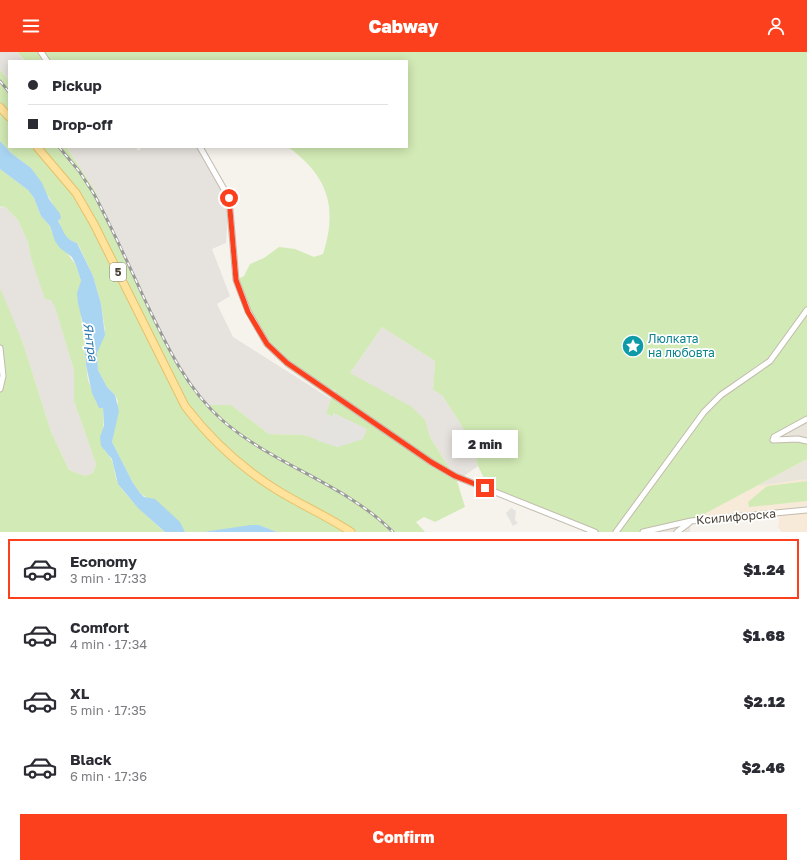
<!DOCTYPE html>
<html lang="en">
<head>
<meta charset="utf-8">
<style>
	body { margin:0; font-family:"Golos Text",sans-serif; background:#f7f7f7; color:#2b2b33; height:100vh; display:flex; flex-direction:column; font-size:15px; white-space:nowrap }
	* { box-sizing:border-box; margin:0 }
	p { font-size:13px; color:#7c7c81 }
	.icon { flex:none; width:22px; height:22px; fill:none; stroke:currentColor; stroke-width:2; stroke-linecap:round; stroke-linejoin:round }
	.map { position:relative; height:480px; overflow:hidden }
	.panel { display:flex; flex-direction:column; background:#fff; flex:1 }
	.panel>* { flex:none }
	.top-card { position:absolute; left:8px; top:8px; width:400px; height:88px; border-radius:0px; box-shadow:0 2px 10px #0003; display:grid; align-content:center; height:88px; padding:0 20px; background:#fff }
	.end { position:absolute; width:18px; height:18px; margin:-9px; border:5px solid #fc3f1d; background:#fff; box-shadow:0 0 0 2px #fff }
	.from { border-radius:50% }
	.bubble { position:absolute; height:28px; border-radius:0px; background:#fff; box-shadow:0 2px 10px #0003; font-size:13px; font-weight:800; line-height:28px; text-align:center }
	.top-card b { display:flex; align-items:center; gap:14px; height:38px; font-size:15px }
	.top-card b+b { border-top:1px solid #e1e1e2 }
	.top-card i { width:10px; height:10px; background:#2b2b33 }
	ul { padding:7px 0 0; list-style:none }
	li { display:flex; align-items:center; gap:12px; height:60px; margin:0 8px 6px; padding:0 12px; border:2px solid transparent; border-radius:0px }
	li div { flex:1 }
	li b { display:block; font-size:15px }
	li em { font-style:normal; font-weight:800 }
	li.active { border-color:#fc3f1d }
	li>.icon { width:36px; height:36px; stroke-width:1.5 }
	.action { display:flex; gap:8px; margin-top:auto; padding:8px 20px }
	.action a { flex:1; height:46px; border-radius:0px; background:#fc3f1d; color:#fff; font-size:16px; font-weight:800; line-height:46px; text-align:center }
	header { display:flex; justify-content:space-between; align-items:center; height:52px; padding:0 20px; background:#fc3f1d; color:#fff; font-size:18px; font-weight:800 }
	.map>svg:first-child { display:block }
</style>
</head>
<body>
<header><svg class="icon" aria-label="menu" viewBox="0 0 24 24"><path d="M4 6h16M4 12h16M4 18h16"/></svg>Cabway<svg class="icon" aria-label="person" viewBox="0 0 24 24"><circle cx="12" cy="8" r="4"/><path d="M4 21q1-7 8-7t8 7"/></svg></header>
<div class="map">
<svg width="807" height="480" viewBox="0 0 807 480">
	<rect width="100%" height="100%" fill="#f6f3ec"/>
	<g fill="#eae5da">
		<path d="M807 367V389L774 385Z"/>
		<path d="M807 407V458L691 469 690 480H643L691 469Z"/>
	</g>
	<path fill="#f7ead8" d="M807 427V480H782L778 475 780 463 691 469 756 434Z"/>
	<g fill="#e6e2dd">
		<path d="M0 0H17L24 9H9V29L0 18Z"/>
		<path d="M67 95H136L138 99 143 95H200L229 146 226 191 212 197 230 244 217 252 233 285 331 347 318 389 304 383 269 382 231 353H208L192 335 168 296 94 137Z"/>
		<path d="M4 154 18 168 28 190 31 206 35 216 55 254 74 318V349L96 412 93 421 85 424 69 418 51 380 23 291 3 247 0 236V156Z"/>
		<path d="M382 275 435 309 433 338 442 343 472 390 478 414 457 429 430 385 424 368 350 321Z"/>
	</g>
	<g fill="#d2eab5">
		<path d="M17 0H807V367L775 385 807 389V407L691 469 643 480H595L485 435V428L478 414 472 390 442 343 433 338 435 309 382 275 350 321 412 355 425 368 430 385 457 429 465 455 435 470 424 465 416 470 425 480H277L259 473 203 480H185L174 465 140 441 133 431 112 390 118 349 115 343 107 335 98 318 97 301 105 278 101 252 93 224 79 194 77 191 68 187 63 181 53 152 31 116 11 101 0 89V18L9 29V95H67L68 97 94 137 168 296 181 318 208 353H231L269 382 304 383 338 395 334 361 333 365 326 362 331 347 336 339 316 331 287 311 255 275 236 228 244 224 250 212 264 206 279 195 295 197 314 205 323 202C338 155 328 124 288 95H407V9H25Z"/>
		<path d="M0 117 28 138 34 146 41 164 50 174 52 181 76 213 81 229V262L86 313 88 328 97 352 103 356 104 398C117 410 112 418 118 431 123 442 155 472 165 480H0V236L23 291 51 380 69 418 85 424 93 421 96 412 74 349V318L55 255 51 248 45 247 31 206 28 190 18 168 4 154 0 155Z"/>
		<path d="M807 429V449L749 455 748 450 767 434Z"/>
	</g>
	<g fill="#e5e3e0">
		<path d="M334 361 367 377 363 387 338 395 318 389 326 362 333 365Z"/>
		<path d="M511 456 516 459 515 468 518 471 513 474 506 461Z"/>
	</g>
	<g fill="#a9d4f2">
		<path d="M0 89 11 101 31 116 42 131 49 147 60 162 61 166 58 169C65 180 63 186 77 191L93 224 101 252 105 283 97 301 98 318 107 335 115 343 119 359 112 390 133 431 140 441 144 445 155 447 180 470 185 480H165L138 456 118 432 112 407 101 394 100 385 104 374 103 356H99L92 341 86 313 83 272 78 251 77 241 81 229 76 213 72 205 60 196 55 189 50 174 41 164 34 146 28 138 0 117Z"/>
		<path d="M251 473H259L277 480H203Z"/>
	</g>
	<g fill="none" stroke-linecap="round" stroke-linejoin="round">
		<g stroke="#c2bbae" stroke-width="7">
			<g id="minor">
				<path d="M41 0 47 9"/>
				<path d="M200 95 229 146 236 228 248 259 267 292 287 311 431 410 455 424 595 480"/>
				<path d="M0 296 3 324 0 337"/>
				<path d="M807 367 774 385 773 388 798 387 807 389"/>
				<path d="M616 480 704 360 721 343 770 309 807 258"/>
				<path d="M643 480 691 469 807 458"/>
				<path d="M677 480 689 471"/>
			</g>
		</g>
		<g stroke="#e6c16a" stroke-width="9">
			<g id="major">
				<path d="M0 55 9 65"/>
				<path d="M37 95 76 141 94 172 185 354C211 388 240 415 277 438 301 453 327 464 351 480"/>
			</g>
		</g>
		<use href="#minor" stroke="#fff" stroke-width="5"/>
		<use href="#major" stroke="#ffe39c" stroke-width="7"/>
		<g stroke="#9a9a9a" stroke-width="3">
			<g id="rail">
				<path d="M0 29 9 40"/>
				<path d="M59 95 79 119 94 142C112 176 128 211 144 246 165 290 185 335 222 368 273 413 344 431 393 480"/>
			</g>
		</g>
		<use href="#rail" stroke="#fff" stroke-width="1.5" stroke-dasharray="4.5" stroke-linecap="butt"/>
	</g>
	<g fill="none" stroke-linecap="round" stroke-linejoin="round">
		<path stroke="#fc3f1d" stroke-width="5" d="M229 146 236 228 248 260 267 292 287 311 431 410 455 424 485 436"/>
	</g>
	<defs>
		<g id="sight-disc" transform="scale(1.15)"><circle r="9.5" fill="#0f9aa8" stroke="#fff"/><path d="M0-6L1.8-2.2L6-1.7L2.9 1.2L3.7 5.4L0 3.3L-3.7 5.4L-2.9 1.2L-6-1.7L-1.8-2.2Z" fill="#fff"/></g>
	</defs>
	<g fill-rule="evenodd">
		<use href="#sight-disc" x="633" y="294"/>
	</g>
	<g text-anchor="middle" stroke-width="3.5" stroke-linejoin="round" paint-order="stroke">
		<rect fill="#fff" stroke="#817c74" stroke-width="1" x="110" y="211" width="16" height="18" rx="3"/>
		<g font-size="11" font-weight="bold" fill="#4b4439">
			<text x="118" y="224">5</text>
		</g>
		<g font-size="12" fill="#0d838f" stroke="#fff" text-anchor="start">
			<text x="648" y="291">Люлката<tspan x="648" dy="14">на любовта</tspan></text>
		</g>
		<g font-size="12" fill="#4b4439" stroke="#fff">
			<text transform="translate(736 465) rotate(-5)" y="4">Ксилифорска</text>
		</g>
		<g font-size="13" font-style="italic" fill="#2e7ab2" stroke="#fff">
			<text transform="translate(91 290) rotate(82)" y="5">Янтра</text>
		</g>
	</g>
</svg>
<i class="end from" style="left:229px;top:146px"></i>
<i class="end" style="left:485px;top:436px"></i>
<div class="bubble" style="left:452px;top:378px;width:66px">2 min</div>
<div class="top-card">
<b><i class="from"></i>Pickup</b>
<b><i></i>Drop-off</b>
</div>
</div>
<section class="panel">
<ul>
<li class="active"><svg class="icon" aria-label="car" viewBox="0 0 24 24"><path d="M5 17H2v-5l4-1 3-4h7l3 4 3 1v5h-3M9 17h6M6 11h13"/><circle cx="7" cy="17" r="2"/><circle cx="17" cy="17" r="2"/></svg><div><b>Economy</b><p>3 min · 17:33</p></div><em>$1.24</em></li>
<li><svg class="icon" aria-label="car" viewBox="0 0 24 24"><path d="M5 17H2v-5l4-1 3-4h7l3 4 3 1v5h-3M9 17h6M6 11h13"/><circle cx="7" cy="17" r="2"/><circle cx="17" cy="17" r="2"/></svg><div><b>Comfort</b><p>4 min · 17:34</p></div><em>$1.68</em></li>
<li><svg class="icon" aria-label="car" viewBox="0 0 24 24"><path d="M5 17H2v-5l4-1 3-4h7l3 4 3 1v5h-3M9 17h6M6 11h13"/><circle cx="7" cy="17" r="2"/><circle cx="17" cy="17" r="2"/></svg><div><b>XL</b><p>5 min · 17:35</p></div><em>$2.12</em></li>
<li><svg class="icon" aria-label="car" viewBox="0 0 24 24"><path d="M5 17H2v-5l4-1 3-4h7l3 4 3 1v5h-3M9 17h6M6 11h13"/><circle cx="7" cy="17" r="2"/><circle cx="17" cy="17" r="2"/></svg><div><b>Black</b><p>6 min · 17:36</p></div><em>$2.46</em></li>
</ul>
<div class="action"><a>Confirm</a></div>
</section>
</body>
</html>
